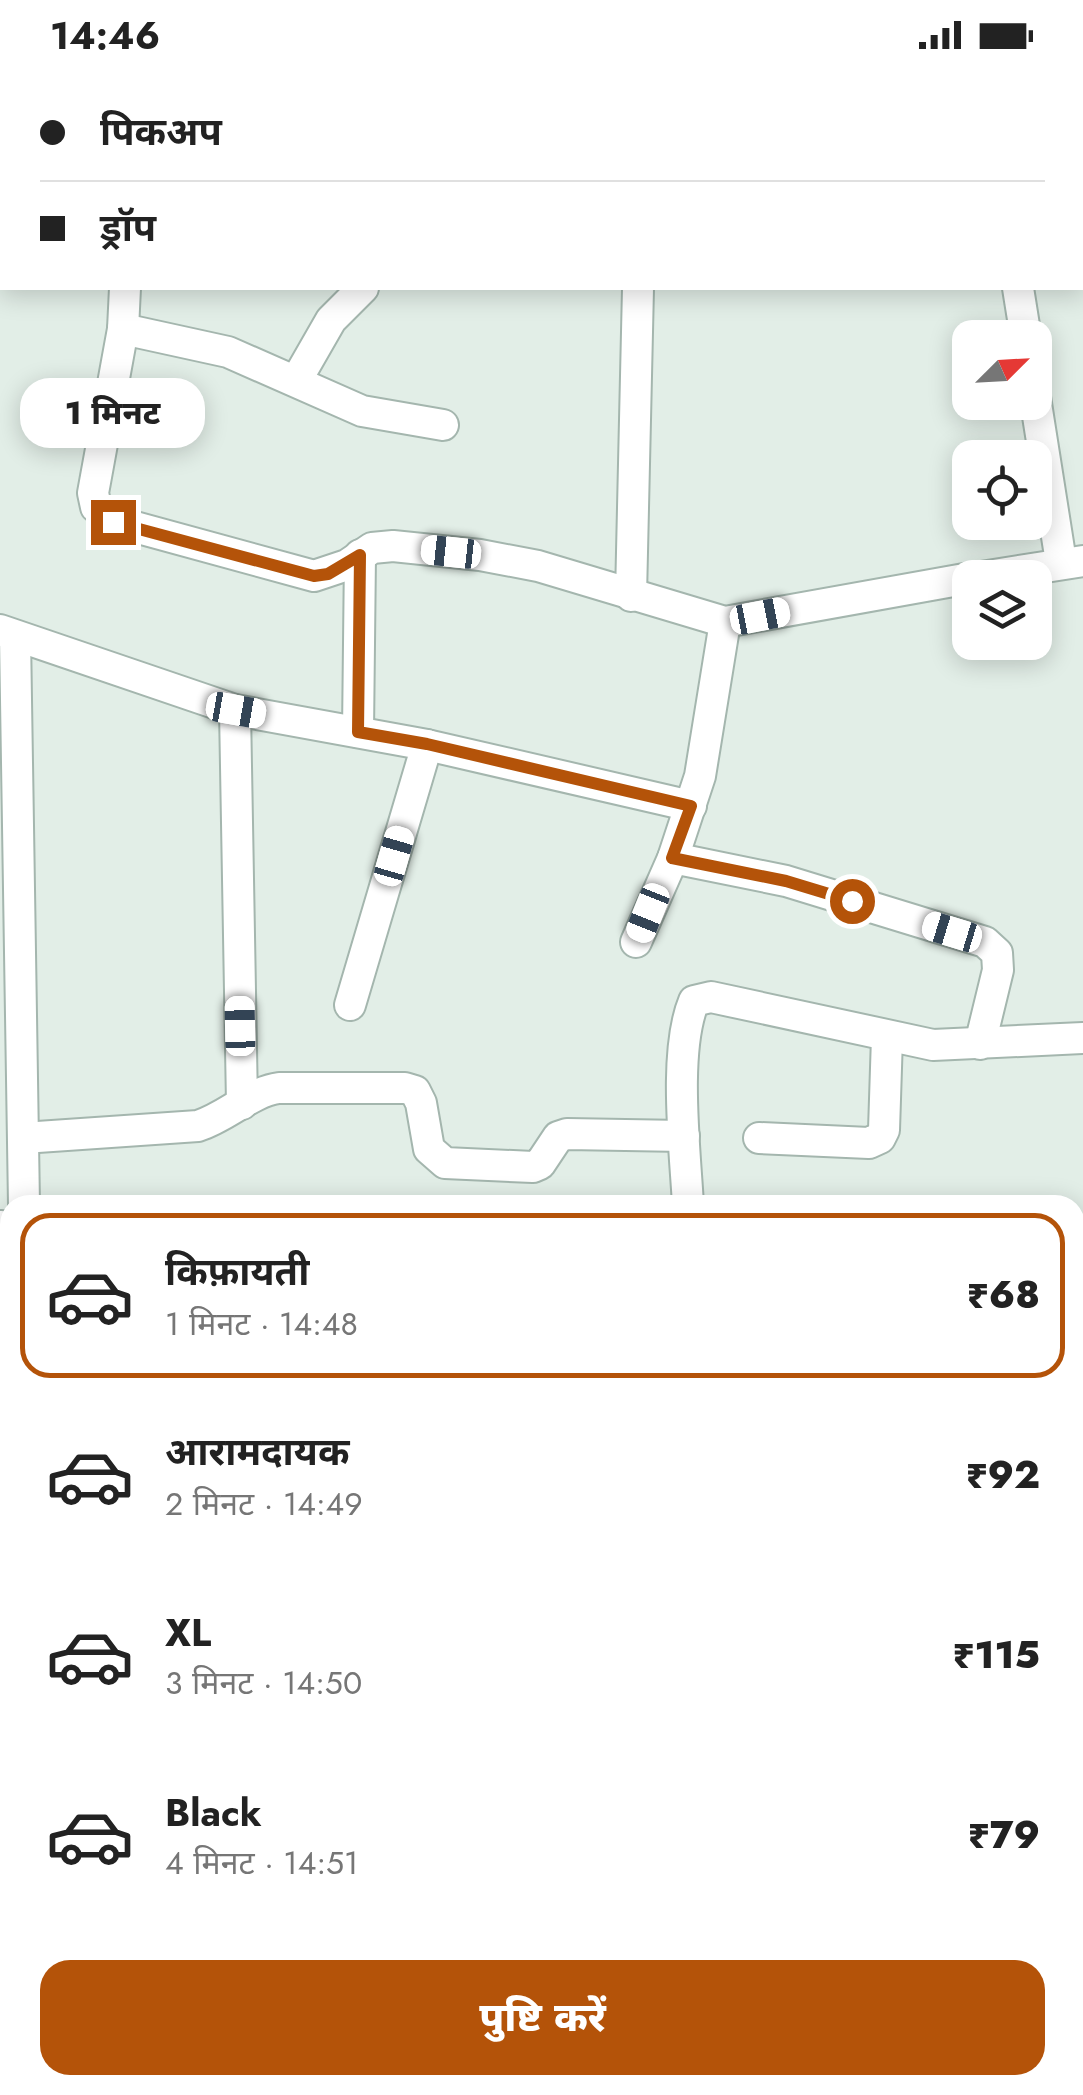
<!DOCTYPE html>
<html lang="hi">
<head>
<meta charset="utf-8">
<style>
	body { margin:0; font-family:Jost,"Noto Sans Devanagari",sans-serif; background:#f6f6f6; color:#222; height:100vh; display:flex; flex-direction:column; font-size:38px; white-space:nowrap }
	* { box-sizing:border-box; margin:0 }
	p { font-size:32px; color:#767676 }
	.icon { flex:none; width:55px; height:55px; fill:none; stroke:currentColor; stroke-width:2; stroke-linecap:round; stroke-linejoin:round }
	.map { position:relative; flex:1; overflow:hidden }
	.drawer { position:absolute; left:0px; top:1125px; width:1085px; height:900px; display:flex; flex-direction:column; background:#fff; border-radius:30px 30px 0 0; box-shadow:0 5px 25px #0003 }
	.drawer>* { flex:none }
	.banner { position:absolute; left:0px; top:0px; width:1085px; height:220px; box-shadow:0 5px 25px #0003; display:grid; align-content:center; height:220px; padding:0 40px; background:#fff }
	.needle { width:65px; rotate:66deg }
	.tools { position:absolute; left:952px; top:250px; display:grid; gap:20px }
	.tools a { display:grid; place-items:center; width:100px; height:100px; border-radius:20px; background:#fff; box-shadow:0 5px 25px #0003; font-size:50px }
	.end { position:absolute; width:45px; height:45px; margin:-22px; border:12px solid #b45309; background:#fff; box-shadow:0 0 0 5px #fff }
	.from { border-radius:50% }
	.bubble { position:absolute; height:70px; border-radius:30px; background:#fff; box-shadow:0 5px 25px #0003; font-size:32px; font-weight:800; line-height:70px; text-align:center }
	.car { position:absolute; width:30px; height:60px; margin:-30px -15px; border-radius:12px; box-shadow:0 0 8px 2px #0007; background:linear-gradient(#fff 24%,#345 0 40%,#fff 0 76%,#345 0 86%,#fff 0) }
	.banner b { display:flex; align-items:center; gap:35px; height:95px; font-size:38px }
	.banner b+b { border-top:2px solid #e0e0e0 }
	.banner i { width:25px; height:25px; background:#222 }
	ul { padding:18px 0 0; list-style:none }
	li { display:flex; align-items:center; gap:30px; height:165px; margin:0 20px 15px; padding:0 20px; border:5px solid transparent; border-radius:30px }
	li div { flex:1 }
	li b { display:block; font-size:38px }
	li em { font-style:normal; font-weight:800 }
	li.active { border-color:#b45309 }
	li>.icon { width:90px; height:90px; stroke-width:1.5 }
	.cta { display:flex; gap:20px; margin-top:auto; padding:20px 40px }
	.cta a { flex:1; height:115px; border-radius:30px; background:#b45309; color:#fff; font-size:40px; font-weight:800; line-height:115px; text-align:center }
	.status { display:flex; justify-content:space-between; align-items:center; height:70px; padding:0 50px; background:#fff; direction:ltr }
	.status svg { height:28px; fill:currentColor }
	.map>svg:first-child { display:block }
</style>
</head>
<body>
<div class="status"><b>14:46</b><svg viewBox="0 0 49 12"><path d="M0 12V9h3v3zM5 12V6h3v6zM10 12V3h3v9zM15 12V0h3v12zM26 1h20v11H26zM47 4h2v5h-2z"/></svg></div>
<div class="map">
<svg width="1083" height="2025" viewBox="0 0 1083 2025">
	<rect width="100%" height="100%" fill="#e2eee7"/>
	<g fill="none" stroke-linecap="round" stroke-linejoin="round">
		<g stroke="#a4b6ae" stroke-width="34">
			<g id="minor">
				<path d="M218 0H290"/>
				<path d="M348 0V2"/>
				<path d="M588 0V2"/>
				<path d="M133 2V0"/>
				<path d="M1082 142H1083"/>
				<path d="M125 218 123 259 93 423 96 437 113 451 314 506 347 495 372 478 393 476 480 485 538 496 725 552 970 508"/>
				<path d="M1018 218 1026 268"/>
				<path d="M123 259 228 282 362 341 443 355"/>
				<path d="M296 311 331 250 363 218"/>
				<path d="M1035 327 1061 492"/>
				<path d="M975 508 1083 491"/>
				<path d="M631 526 638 218"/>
				<path d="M0 560 235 640 427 675 691 736"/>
				<path d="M15 566 24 1135"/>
				<path d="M235 640 242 1034"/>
				<path d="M358 662 360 485"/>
				<path d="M673 788 786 811 985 872 997 883 998 900 980 974"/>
				<path d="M636 872 673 788 700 706 725 552"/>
				<path d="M350 935 427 675"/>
				<path d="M23 1068 198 1056C227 1047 250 1022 279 1018H405L415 1021 421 1033 429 1079 445 1093 533 1097 540 1094 558 1067 567 1064 684 1066"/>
				<path d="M759 1068 869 1073 880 1068 884 1060 887 967"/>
				<path d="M688 1135C685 1079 673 981 694 931L711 927 933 975 1083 968"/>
				<path d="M0 1156 10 1157"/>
				<path d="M1075 1244 1083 1245"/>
				<path d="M0 1540 10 1504"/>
				<path d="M1075 1542 1083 1501"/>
				<path d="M0 1617 10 1620"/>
				<path d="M1075 1726 1083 1731"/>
				<path d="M206 2015 235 2025"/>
				<path d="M751 2015 779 2025"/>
				<path d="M153 2025 158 2015"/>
				<path d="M893 2025 895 2015"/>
			</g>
		</g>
		<g stroke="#c1cac6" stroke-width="34">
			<g id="major">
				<path d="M1045 0 1047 2"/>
				<path d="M1082 45 1083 46"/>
			</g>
		</g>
		<use href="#minor" stroke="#fff" stroke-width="30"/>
		<use href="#major" stroke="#63a78d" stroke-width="30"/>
	</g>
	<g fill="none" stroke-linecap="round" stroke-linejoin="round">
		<path stroke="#b45309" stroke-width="12" d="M113 452 314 506 328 504 360 485 358 662 427 674 691 736 672 788 786 811 852 831"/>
	</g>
</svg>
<div class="tools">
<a><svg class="needle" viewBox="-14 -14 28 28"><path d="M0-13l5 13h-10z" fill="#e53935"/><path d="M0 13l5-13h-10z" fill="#767676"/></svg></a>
<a><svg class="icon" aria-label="locate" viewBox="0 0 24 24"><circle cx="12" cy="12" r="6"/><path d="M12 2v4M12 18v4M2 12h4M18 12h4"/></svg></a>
<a><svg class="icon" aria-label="layers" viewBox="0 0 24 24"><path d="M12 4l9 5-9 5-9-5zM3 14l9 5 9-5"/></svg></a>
</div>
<i class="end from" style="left:852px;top:831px"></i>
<i class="end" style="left:113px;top:452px"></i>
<div class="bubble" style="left:20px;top:308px;width:185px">1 मिनट</div>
<i class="car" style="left:451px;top:482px;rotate:276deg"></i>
<i class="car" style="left:760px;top:546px;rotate:79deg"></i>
<i class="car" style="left:236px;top:640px;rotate:100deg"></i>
<i class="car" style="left:394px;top:786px;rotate:16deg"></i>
<i class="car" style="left:648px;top:843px;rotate:202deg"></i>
<i class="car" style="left:952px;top:862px;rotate:287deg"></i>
<i class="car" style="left:240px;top:956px;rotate:359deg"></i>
<div class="banner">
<b><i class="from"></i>पिकअप</b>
<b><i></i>ड्रॉप</b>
</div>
<section class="drawer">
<ul>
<li class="active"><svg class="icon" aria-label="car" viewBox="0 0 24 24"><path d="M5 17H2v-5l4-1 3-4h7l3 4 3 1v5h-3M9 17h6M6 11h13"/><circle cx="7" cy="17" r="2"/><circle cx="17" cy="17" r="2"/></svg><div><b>किफ़ायती</b><p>1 मिनट · 14:48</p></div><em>₹68</em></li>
<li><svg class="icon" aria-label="car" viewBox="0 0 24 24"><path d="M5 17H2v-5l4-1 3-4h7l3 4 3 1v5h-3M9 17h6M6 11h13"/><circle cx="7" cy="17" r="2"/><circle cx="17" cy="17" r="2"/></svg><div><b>आरामदायक</b><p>2 मिनट · 14:49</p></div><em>₹92</em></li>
<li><svg class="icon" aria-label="car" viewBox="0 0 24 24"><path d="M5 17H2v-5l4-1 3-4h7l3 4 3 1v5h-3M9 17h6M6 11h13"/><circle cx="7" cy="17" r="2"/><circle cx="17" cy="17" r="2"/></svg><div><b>XL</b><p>3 मिनट · 14:50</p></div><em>₹115</em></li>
<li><svg class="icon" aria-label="car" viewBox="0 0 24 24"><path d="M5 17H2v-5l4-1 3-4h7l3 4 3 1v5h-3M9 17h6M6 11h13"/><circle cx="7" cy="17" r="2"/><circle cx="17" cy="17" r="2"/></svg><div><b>Black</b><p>4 मिनट · 14:51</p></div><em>₹79</em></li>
</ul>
<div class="cta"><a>पुष्टि करें</a></div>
</section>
</div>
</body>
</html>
